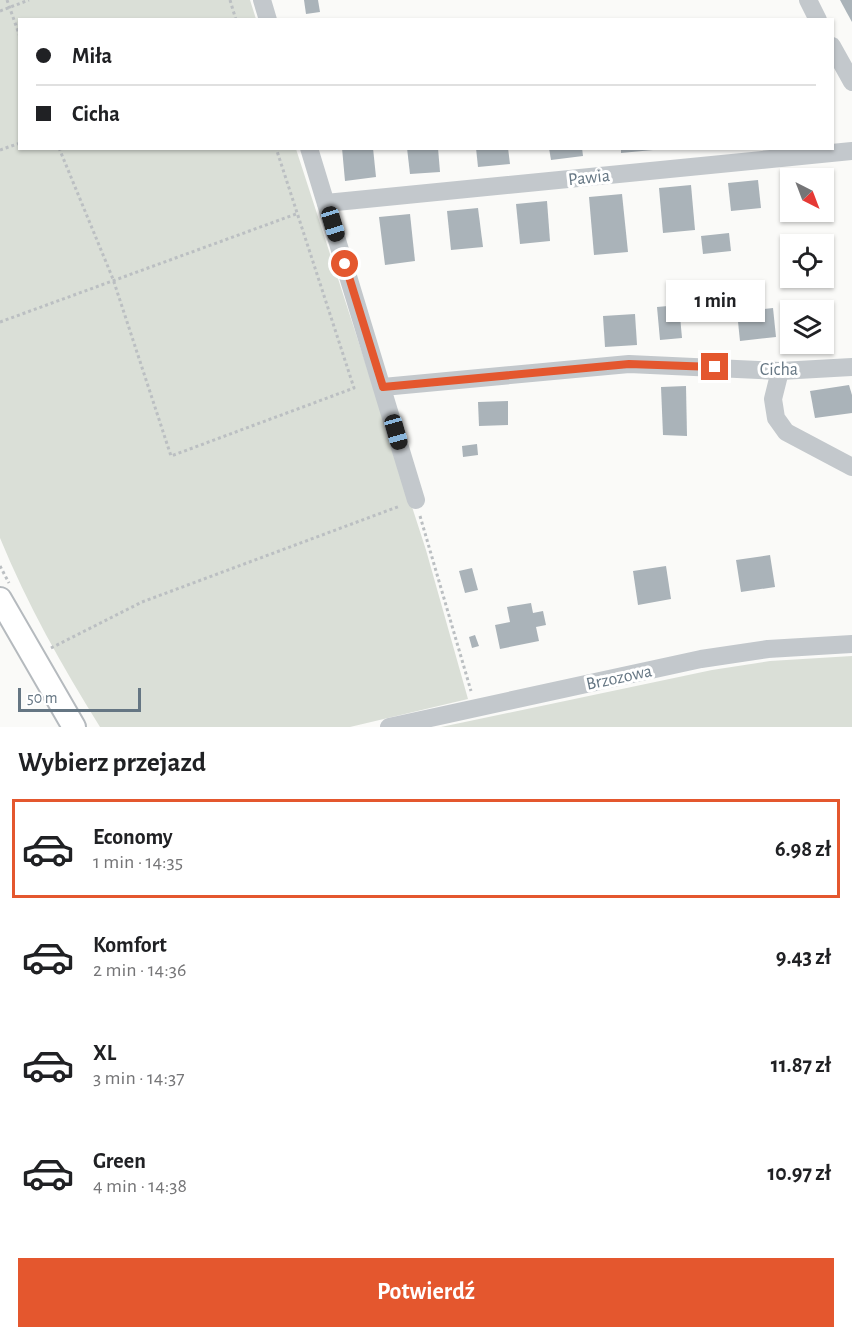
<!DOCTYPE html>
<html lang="pl">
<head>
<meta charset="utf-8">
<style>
	body { margin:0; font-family:"Alegreya Sans",sans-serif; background:#f6f6f6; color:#202124; height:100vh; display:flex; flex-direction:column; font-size:22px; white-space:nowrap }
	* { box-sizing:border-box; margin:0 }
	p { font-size:20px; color:#757577 }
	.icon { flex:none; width:33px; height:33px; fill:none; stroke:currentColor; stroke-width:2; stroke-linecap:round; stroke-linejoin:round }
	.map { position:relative; height:727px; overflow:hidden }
	.details { display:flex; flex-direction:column; background:#fff; flex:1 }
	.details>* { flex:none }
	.top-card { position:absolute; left:18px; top:18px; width:816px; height:132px; border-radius:0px; box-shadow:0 2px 4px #0004; display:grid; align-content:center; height:132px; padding:0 18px; background:#fff }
	.needle { width:39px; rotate:138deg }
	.tools { position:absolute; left:780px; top:168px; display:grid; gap:12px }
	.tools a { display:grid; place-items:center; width:54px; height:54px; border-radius:0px; background:#fff; box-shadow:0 2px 4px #0004; font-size:30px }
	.scale { position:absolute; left:18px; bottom:15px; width:123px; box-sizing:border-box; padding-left:6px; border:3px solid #657683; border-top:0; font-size:16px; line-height:21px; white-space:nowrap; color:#657683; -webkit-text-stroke:4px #fff; paint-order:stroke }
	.end { position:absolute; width:27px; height:27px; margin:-14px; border:8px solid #e4572e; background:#fff; box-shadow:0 0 0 3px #fff }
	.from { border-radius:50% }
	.bubble { position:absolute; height:42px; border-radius:0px; background:#fff; box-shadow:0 2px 4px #0004; font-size:20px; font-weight:700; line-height:42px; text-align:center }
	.car { position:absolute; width:18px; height:36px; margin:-18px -9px; border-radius:8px; box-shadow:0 0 4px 2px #0007; background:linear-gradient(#222 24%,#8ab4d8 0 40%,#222 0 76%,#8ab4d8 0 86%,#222 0) }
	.top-card b { display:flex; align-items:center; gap:21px; height:57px; font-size:22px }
	.top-card b+b { border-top:2px solid #e0e0e0 }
	.top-card i { width:15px; height:15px; background:#202124 }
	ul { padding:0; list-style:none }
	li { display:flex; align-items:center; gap:18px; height:99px; margin:0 12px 9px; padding:0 6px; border:3px solid transparent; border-radius:0px }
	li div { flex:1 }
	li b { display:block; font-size:22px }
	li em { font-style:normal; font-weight:700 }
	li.current { border-color:#e4572e }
	li>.icon { width:54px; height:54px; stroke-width:1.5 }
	h2 { padding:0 18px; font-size:27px; line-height:72px }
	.button { display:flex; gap:12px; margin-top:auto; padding:12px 18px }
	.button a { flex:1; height:69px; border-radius:0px; background:#e4572e; color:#fff; font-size:24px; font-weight:700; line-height:69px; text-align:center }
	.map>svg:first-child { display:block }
</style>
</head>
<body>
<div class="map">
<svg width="852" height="727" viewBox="0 0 852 727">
	<rect width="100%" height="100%" fill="#fafaf8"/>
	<g fill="#dadfd7">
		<path d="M0 0H250L256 19 20 20V148L296 149 426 550 468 699 350 727H100C62 666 27 604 0 538Z"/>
		<path d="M852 656V727H441L712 670 770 661Z"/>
	</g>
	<g fill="#aab3b9">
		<path d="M304 0H318L320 12 306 14Z"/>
		<path d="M840 0H852V22L847 13Z"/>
		<path d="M342 148H373L376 177 345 181Z"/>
		<path d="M407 148H438L440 172 410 174Z"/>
		<path d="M476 148H508L510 164 478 167Z"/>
		<path d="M549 148H582L583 156 551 160Z"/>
		<path d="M621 148H653V150L621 153Z"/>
		<path d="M808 175V178H790V202H785L784 177Z"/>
		<path d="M758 180 761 208 731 211 728 183Z"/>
		<path d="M691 185 695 230 663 233 659 188Z"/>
		<path d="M622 194 628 252 594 255 589 197Z"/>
		<path d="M547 201 550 241 520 244 516 204Z"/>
		<path d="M478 208 483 247 451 250 447 211Z"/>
		<path d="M410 214 415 261 385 265 379 217Z"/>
		<path d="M729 233 731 251 703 254 701 236Z"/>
		<path d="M679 305 682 338 660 340 657 307Z"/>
		<path d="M773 308 776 337 740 341 737 312Z"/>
		<path d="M635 314 637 345 605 347 603 316Z"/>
		<path d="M849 385 852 395V413L815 418 810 391Z"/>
		<path d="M686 386 687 436 663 435 661 387Z"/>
		<path d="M508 401V425L479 426 478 402Z"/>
		<path d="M477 444 478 455 463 457 462 446Z"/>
		<path d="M770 555 775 587 741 592 736 560Z"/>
		<path d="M666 566 671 599 638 605 633 571Z"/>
		<path d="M472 568 478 590 465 593 459 571Z"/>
		<path d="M531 603 533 613 543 611 546 625 536 627 539 641 500 649 495 625 510 622 507 607Z"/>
		<path d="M475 635 479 646 472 648 469 637Z"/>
	</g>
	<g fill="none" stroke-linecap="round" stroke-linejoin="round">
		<g stroke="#b5babe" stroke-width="26">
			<path id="major" d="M0 599 74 727"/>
		</g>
		<g stroke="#bbbfc2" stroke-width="3" stroke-dasharray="3 3" stroke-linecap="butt">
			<path d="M7 0 20 37"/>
			<path d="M230 0 236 20"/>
			<path d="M0 11 29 0"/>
			<path d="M59 148 113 279 171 456 354 388 276 148"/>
			<path d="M0 150 20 143"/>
			<path d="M0 322 296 214"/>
			<path d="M420 516 471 691"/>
			<path d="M0 566 9 583"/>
			<path d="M51 648 142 602 400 506"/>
		</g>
		<g stroke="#c3c8cc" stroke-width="18">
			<path d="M262 0 268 20"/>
			<path d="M808 0 818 20"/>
			<path d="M832 46 852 82"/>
			<path d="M309 148 416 500"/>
			<path d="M326 203 852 151"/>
			<path d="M780 371 773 399 776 418 786 432 852 467"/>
			<path d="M383 387 629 364 780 371 852 367"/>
			<path d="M389 727 701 659 768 649 852 644"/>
		</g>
		<use href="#major" stroke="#fff" stroke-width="22"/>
	</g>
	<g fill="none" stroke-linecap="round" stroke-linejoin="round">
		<path stroke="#e4572e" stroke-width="8" d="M345 264 383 387 629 364 715 367"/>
	</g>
	<g text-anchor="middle" stroke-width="6" stroke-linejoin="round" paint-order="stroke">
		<g font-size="18" fill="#657683" stroke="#fff">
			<text transform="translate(589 177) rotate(-6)" y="6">Pawia</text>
			<text x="779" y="375">Cicha</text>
			<text transform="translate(619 677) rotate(-12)" y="6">Brzozowa</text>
		</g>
	</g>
</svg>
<div class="tools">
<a><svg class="needle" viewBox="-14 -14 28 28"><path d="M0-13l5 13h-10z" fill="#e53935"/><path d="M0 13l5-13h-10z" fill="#757577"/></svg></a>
<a><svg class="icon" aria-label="locate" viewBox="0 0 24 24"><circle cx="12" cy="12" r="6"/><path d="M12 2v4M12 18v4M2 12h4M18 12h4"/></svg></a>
<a><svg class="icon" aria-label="layers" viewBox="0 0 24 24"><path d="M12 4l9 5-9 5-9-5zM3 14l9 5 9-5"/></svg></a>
</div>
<div class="scale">50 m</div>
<i class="end from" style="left:345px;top:264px"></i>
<i class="end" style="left:715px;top:367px"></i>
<div class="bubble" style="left:666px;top:280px;width:99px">1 min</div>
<i class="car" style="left:333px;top:224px;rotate:163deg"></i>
<i class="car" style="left:396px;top:432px;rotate:164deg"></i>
<div class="top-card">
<b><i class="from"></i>Miła</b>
<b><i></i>Cicha</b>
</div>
</div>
<section class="details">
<h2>Wybierz przejazd</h2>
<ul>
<li class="current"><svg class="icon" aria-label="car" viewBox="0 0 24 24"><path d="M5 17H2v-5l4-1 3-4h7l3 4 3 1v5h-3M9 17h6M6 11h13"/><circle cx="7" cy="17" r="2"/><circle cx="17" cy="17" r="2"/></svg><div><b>Economy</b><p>1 min · 14:35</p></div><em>6.98 zł</em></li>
<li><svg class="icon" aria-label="car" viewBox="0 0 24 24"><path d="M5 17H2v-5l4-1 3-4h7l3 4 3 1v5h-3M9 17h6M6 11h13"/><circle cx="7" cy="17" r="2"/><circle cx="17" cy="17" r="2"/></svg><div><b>Komfort</b><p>2 min · 14:36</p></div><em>9.43 zł</em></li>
<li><svg class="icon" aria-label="car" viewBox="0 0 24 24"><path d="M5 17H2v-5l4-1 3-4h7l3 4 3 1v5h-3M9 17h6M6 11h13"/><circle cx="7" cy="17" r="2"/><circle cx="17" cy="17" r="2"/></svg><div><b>XL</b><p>3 min · 14:37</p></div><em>11.87 zł</em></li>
<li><svg class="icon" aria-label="car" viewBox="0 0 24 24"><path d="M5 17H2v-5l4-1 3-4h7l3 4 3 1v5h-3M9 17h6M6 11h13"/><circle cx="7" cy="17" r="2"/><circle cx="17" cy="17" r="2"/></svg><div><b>Green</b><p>4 min · 14:38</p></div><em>10.97 zł</em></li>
</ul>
<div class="button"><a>Potwierdź</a></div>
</section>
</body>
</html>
